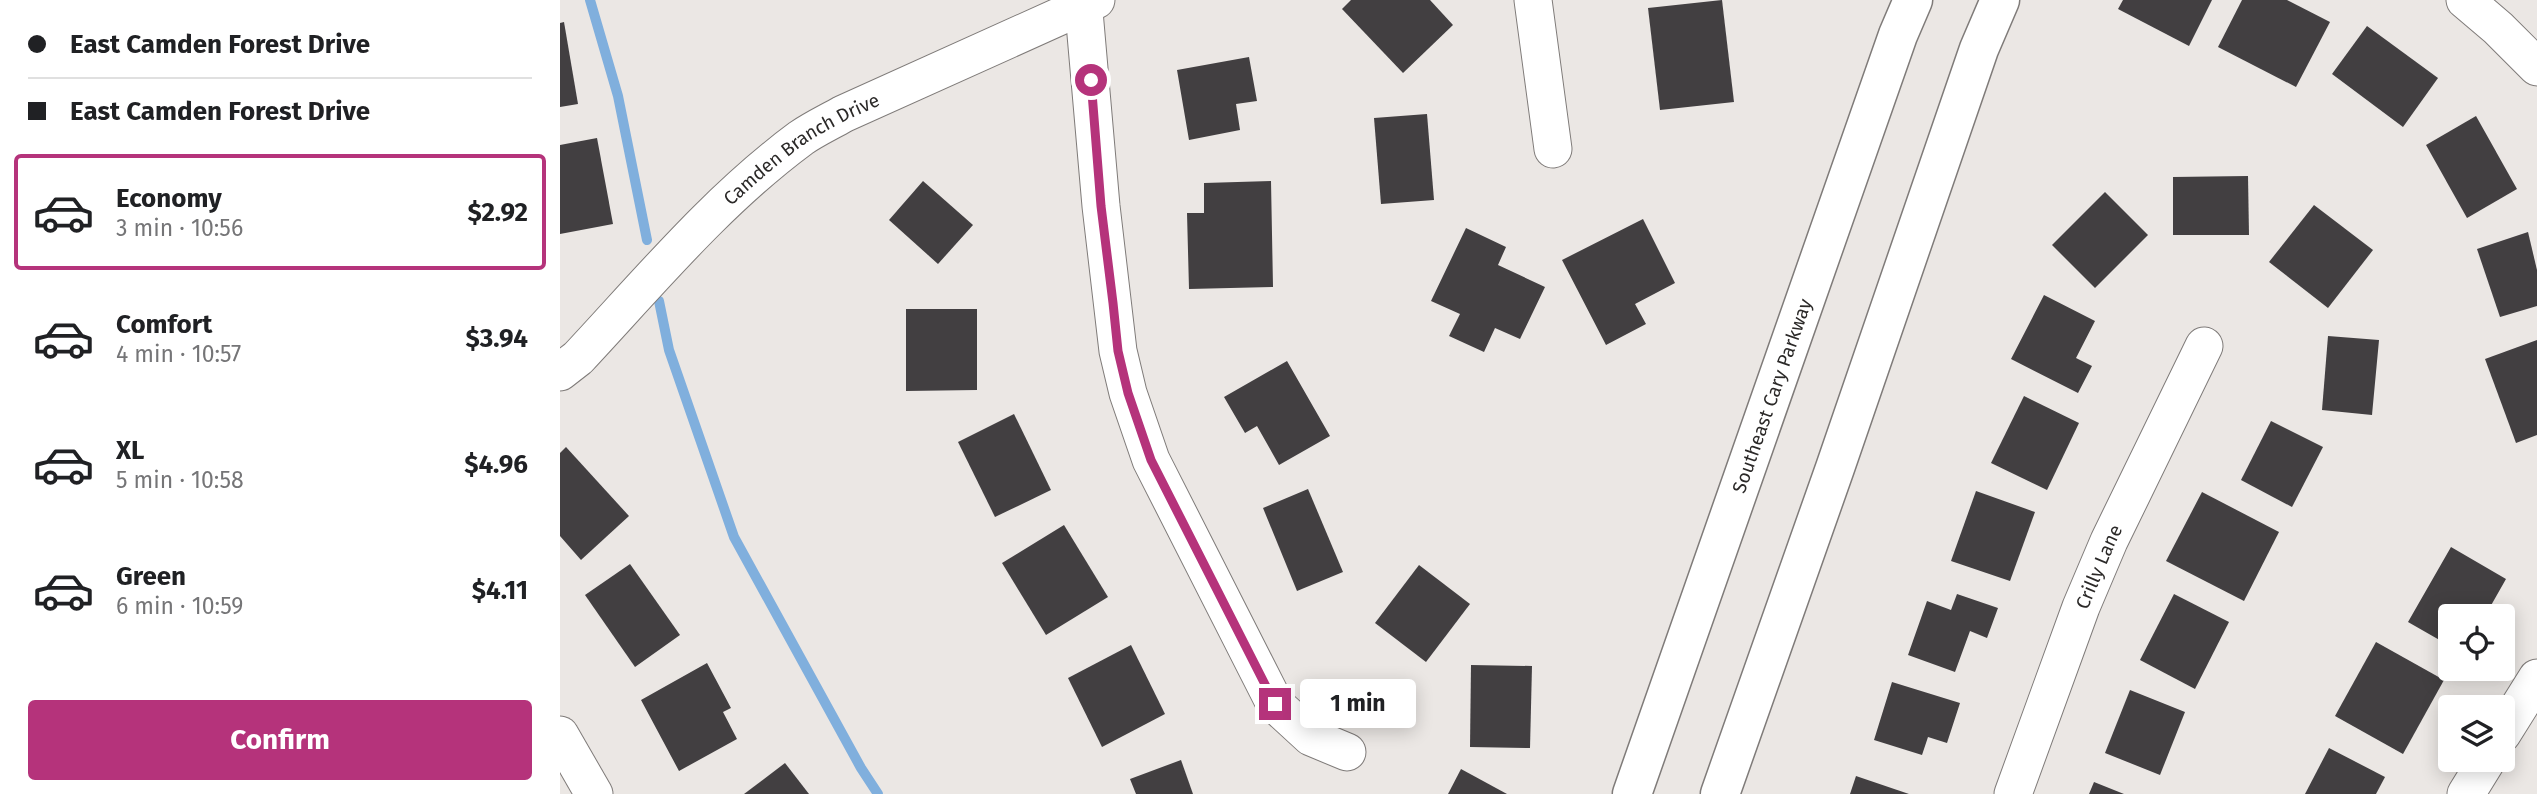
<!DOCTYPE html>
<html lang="en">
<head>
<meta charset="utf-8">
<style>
	body { margin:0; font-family:"Fira Sans",sans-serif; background:#f2f2f2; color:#202124; height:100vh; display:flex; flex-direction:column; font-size:26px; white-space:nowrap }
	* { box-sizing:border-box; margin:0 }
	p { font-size:23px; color:#757577 }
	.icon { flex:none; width:38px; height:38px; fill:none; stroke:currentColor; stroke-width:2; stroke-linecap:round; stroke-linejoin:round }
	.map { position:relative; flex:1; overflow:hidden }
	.side { display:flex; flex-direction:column; background:#fff; width:560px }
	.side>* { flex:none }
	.top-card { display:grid; align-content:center; height:154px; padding:0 28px; background:#fff }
	.buttons { position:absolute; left:1878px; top:604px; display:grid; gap:14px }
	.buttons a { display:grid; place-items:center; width:77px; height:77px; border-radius:7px; background:#fff; box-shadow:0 4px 18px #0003; font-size:35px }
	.end { position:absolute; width:32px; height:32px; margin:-16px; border:9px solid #b5337b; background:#fff; box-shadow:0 0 0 4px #fff }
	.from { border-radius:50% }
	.bubble { position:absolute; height:49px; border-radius:7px; background:#fff; box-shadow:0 4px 18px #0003; font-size:23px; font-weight:700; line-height:49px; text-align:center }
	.top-card b { display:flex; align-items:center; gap:24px; height:66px; font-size:26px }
	.top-card b+b { border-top:2px solid #e0e0e0 }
	.top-card i { width:18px; height:18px; background:#202124 }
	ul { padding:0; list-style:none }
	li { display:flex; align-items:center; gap:21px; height:116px; margin:0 14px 10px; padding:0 14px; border:4px solid transparent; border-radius:7px }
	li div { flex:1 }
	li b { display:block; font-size:26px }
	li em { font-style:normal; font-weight:700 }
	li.on { border-color:#b5337b }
	li>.icon { width:63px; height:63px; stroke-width:1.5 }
	.cta { display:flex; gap:14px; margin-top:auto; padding:14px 28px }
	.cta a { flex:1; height:80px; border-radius:7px; background:#b5337b; color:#fff; font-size:28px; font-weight:700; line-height:80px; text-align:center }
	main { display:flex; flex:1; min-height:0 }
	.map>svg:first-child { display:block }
</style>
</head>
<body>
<main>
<section class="side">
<div class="top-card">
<b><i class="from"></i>East Camden Forest Drive</b>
<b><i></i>East Camden Forest Drive</b>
</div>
<ul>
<li class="on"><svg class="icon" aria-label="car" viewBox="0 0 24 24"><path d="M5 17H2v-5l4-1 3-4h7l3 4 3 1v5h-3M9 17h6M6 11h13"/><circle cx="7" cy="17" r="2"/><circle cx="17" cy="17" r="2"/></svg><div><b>Economy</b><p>3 min · 10:56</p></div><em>$2.92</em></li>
<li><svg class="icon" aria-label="car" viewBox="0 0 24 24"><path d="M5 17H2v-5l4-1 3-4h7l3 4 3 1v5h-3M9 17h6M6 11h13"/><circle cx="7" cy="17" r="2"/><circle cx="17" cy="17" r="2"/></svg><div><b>Comfort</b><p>4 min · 10:57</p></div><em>$3.94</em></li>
<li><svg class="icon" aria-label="car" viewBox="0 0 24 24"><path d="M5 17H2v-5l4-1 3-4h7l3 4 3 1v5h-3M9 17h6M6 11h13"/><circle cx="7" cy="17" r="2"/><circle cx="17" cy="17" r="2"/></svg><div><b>XL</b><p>5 min · 10:58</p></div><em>$4.96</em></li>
<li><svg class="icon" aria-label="car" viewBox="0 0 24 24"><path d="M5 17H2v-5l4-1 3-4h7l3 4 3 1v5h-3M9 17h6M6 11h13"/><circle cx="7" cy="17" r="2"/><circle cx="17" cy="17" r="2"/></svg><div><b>Green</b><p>6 min · 10:59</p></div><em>$4.11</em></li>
</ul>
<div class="cta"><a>Confirm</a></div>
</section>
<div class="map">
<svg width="1977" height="794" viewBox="0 0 1977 794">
	<rect width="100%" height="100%" fill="#ebe7e4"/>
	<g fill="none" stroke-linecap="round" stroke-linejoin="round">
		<g stroke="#80afdd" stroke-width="10">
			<path d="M30 0 58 96 87 240"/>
			<path d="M99 301 109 350 174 537 301 768 318 794"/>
		</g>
	</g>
	<g fill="#423f41">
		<path d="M791 0H870L893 25 843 73 782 9Z"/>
		<path d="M1162 0 1174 102 1100 110 1088 8Z"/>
		<path d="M1563 0H1652L1629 46 1558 9Z"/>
		<path d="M1682 0H1727L1770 22 1736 87 1658 47Z"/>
		<path d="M4 22 18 104 0 107V23Z"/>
		<path d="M1807 26 1878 78 1843 127 1772 74Z"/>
		<path d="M689 57 697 101 676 104 680 130 629 140 617 70Z"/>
		<path d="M867 114 874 200 821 204 814 118Z"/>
		<path d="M1916 116 1957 189 1907 218 1866 145Z"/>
		<path d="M37 138 53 224 0 234V145Z"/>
		<path d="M1688 176 1689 235H1613V177Z"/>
		<path d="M363 181 413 225 378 264 329 220Z"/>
		<path d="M711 181 713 287 629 289 627 213H644V183Z"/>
		<path d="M1545 192 1588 235 1535 288 1492 245Z"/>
		<path d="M1754 205 1813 250 1768 308 1709 262Z"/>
		<path d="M1083 219 1115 283 1075 304 1086 324 1046 345 1002 260Z"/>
		<path d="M906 228 946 247 938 265 985 287 960 339 935 328 924 352 889 336 900 314 871 301Z"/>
		<path d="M1968 232 1977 270V306L1940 317 1917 249Z"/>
		<path d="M1484 295 1535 321 1516 358 1532 366 1518 393 1451 359Z"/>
		<path d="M346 309H417V390L346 391Z"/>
		<path d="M1768 336 1819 340 1812 415 1762 410Z"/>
		<path d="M1977 340V435L1956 443 1925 359Z"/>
		<path d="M727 361 770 436 719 465 697 426 685 433 664 397Z"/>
		<path d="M1464 396 1519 423 1487 490 1431 463Z"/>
		<path d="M454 414 491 490 435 517 398 442Z"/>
		<path d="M1711 421 1763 447 1732 507 1681 480Z"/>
		<path d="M6 447 69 516 21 560 0 536V453Z"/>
		<path d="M748 489 783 572 737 591 703 508Z"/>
		<path d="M1416 491 1475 512 1450 581 1391 561Z"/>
		<path d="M1642 492 1719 532 1684 601 1606 561Z"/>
		<path d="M504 525 548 597 486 635 442 563Z"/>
		<path d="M1891 547 1946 579 1925 616H1890V646L1848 622Z"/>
		<path d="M70 564 120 635 75 667 25 595Z"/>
		<path d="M859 565 910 604 866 662 815 623Z"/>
		<path d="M1397 594 1438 608 1427 638 1410 631 1395 672 1348 655 1367 601 1391 610Z"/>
		<path d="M1614 594 1669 622 1635 689 1580 660Z"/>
		<path d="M1816 642 1884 680 1843 754 1775 716Z"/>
		<path d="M571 645 605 714 542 747 508 678Z"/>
		<path d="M147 663 171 708 163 712 177 739 119 771 81 700Z"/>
		<path d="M911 665 972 666 970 748 910 747Z"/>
		<path d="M1332 682 1400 703 1387 743 1368 737 1362 755 1314 740Z"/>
		<path d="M1570 690 1625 712 1600 775 1545 753Z"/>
		<path d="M1769 748 1825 777 1816 794H1745Z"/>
		<path d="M621 760 633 794H576L570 779Z"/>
		<path d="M225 763 249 794H184Z"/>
		<path d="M901 769 947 794H888Z"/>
		<path d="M1296 776 1349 794H1290Z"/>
		<path d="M1534 782 1564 794H1529Z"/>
	</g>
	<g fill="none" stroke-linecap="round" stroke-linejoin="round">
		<g stroke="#7f7b79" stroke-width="39">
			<g id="minor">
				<path d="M523 0 541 206 558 351 568 393 591 460 715 704 751 737 787 752"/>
				<path d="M973 0 993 149"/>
				<path d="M1905 0 1938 28 1977 67"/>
				<path id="s1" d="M0 372 18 358C89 282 157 200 241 138 254 129 269 122 283 114L536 0"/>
				<path d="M1942 734 1977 678"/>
				<path d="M0 735 34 794"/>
				<path id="s2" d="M1453 794 1521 607 1549 541 1644 346"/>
				<path d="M1906 794 1927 760"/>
			</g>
		</g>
		<g stroke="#7f7b79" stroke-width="41">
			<g id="major">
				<path id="s3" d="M1072 794 1338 35 1353 0"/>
				<path d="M1160 794 1275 468 1419 49 1440 0"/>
			</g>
		</g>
		<use href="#minor" stroke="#fff" stroke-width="37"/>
		<use href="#major" stroke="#fff" stroke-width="38"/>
	</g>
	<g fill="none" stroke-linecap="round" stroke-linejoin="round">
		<path stroke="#b5337b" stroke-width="9" d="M531 80 541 206 553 303 558 351 568 393 591 460 715 704"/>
	</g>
	<g text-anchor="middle" stroke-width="7" stroke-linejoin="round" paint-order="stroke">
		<g font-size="19" fill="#2b2928" stroke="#fff">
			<text dy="7" stroke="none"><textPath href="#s1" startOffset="331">Camden Branch Drive</textPath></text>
			<text dy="7" stroke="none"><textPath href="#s3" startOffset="422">Southeast Cary Parkway</textPath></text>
			<text dy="7" stroke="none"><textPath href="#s2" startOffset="243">Crilly Lane</textPath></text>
		</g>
	</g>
</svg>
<div class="buttons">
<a><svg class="icon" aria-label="locate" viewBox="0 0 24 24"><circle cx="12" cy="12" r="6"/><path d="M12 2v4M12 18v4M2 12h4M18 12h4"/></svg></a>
<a><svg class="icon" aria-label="layers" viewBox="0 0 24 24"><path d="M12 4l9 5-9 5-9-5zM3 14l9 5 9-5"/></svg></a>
</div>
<i class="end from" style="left:531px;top:80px"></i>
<i class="end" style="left:715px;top:704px"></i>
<div class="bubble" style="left:740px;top:679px;width:116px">1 min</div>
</div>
</main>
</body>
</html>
